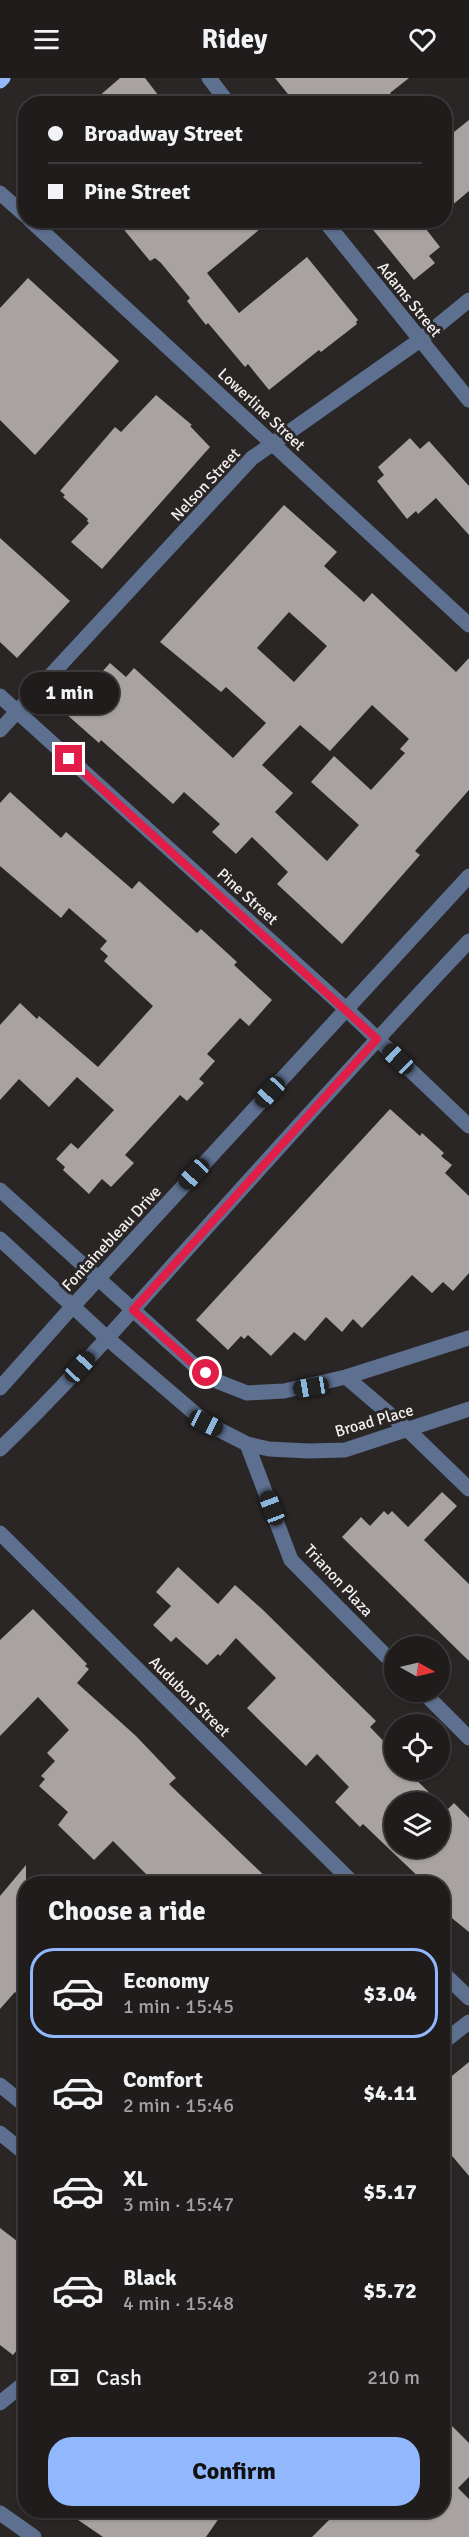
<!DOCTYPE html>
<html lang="en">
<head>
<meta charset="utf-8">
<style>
	body { margin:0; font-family:Signika,sans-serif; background:#2d2929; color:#f1f3f6; height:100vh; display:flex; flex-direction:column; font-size:22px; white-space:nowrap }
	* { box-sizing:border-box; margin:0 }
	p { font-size:20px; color:#a2a1a3 }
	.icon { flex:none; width:33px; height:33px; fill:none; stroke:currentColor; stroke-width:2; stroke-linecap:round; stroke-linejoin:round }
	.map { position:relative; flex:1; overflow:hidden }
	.panel { position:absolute; left:18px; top:1798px; width:432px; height:642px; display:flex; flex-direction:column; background:#201c1c; border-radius:24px; box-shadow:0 2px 4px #0004,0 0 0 2px #3d3a3b }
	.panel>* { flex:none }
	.top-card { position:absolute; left:18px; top:18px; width:434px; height:132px; border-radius:24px; box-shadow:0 2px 4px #0004,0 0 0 2px #3d3a3b; display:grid; align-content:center; height:132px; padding:0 30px; background:#201c1c }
	.needle { width:39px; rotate:98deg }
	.controls { position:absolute; left:384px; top:1558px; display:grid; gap:12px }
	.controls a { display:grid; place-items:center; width:66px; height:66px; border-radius:50%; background:#201c1c; box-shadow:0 2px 4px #0004,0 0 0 2px #3d3a3b; font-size:30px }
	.end { position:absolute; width:27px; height:27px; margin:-14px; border:8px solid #e11d48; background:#fff; box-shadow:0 0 0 3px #fff }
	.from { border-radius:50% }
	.bubble { position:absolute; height:42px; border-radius:21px; background:#201c1c; box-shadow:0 2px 4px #0004,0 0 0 2px #3d3a3b; font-size:20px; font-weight:800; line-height:42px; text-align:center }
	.car { position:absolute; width:18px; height:36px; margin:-18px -9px; border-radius:8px; box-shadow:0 0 4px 2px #0007; background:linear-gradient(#222 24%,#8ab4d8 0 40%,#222 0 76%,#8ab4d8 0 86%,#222 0) }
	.top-card b { display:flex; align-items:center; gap:21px; height:57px; font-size:22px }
	.top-card b+b { border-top:2px solid #3d3a3b }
	.top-card i { width:15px; height:15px; background:#f1f3f6 }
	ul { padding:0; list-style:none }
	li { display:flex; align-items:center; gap:18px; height:90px; margin:0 12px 9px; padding:0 18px; border:3px solid transparent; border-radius:24px }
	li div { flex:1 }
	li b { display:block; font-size:22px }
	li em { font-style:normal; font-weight:800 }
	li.on { border-color:#91b8fd }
	li>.icon { width:54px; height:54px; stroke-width:1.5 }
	h2 { padding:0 30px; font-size:27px; line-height:72px }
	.pay { display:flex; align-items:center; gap:15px; height:66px; padding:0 30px; font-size:22px }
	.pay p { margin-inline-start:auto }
	.action { display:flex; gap:12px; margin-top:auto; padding:12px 30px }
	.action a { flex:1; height:69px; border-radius:24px; background:#91b8fd; color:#111; font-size:24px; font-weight:800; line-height:69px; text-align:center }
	header { display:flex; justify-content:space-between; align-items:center; height:78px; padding:0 30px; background:#201c1c; font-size:27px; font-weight:800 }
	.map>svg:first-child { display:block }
</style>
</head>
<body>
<header><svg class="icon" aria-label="menu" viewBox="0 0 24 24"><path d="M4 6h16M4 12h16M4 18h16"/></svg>Ridey<svg class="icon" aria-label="heart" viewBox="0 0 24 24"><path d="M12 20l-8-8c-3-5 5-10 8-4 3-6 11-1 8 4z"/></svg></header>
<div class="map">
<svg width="469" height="2459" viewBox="0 0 469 2459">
	<rect width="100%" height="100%" fill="#2a2625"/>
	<g fill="#a8a3a1" fill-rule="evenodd">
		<path d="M120 0H145L165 26H90Z"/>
		<path d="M275 0H409L390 15 398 26H296Z"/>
		<path d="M469 42V113L444 134V62Z"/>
		<path d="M116 142H271L207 195 239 235 307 179 358 242 356 244 357 246 321 274 319 272 269 312 248 286 245 289 208 245 206 247 187 223 190 220 161 185 155 180 150 183Z"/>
		<path d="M365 142H419L440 169 429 178 435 185 414 202Z"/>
		<path d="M28 200 119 283 35 377 0 342V230Z"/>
		<path d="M156 317 192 347 190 348 210 369 102 491 71 464 89 445 87 443 88 441 63 419 65 417 60 413 115 349 121 354Z"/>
		<path d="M410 360 420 371 429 363 469 408V457L436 420 418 436 416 433 407 441 377 403 384 397 378 389Z"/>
		<path d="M284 427 337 474 324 488 364 524 372 515 456 594 469 580V712L415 773 420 777 342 866 277 806 288 794 252 759 236 776 212 754 220 746 184 714 173 726 101 662 99 665 65 635 110 585 126 599 134 590 233 680 266 645 226 609 221 614 160 564ZM289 534 327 568 294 604 257 570ZM372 627 409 661 400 671 405 675 371 712 334 678 311 704 359 747 327 783 275 734 293 715 262 687 300 647 330 673Z"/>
		<path d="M0 460 70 523 17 580 0 564Z"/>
		<path d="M10 714 61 760 66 754 132 811 139 803 197 855 201 851 237 884 234 887 272 922 249 948 240 940 207 976 215 983 199 1001 204 1005 187 1023 180 1017 125 1077 134 1085 111 1109 102 1101 89 1116 63 1092 65 1089 56 1081 71 1065 78 1071 114 1032 77 999 49 1029 19 1001 0 1022V947L20 925 37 941 39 938 98 989 153 928 104 883 108 878 100 871 107 863 69 830 61 840 0 788V725Z"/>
		<path d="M390 1031 420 1058 422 1055 444 1075 441 1078 452 1087 445 1095 469 1118V1195L453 1213 443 1204 432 1215 412 1197 362 1250 353 1241 342 1254 326 1239 305 1263 294 1254 271 1278 248 1257 244 1261 241 1258 228 1272 196 1242Z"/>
		<path d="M442 1414 457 1428 424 1462 469 1506V1583L342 1459 361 1439 370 1448 384 1433 388 1437 392 1433 408 1449Z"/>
		<path d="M178 1489 218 1526 235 1507 262 1531 376 1643 370 1649 394 1674 391 1677 394 1681V1692H406L440 1725H394V1770H440V1739L454 1725 469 1740V1854L442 1832V1806H426L363 1746 360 1749 335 1724 349 1709 317 1676 306 1688 247 1630 276 1600 236 1560 220 1578 218 1576 207 1587 176 1559 171 1564 153 1547 171 1528 156 1514Z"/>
		<path d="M33 1531 87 1586 85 1588 89 1591 77 1605 136 1658 176 1700 169 1706 273 1806H156L113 1763 94 1782 58 1747 68 1734 39 1708 45 1701 41 1698 55 1683 47 1675 69 1652 38 1619 0 1658V1562Z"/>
		<path d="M26 1787V1923L15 1914 0 1931V1818Z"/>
		<path d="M469 1984V2098L442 2066V2006Z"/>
		<path d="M0 2150 26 2170V2261L13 2277 0 2267Z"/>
		<path d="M442 2338 469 2365V2399L458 2410 469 2421V2459H312L338 2433H442Z"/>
		<path d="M65 2433H224L206 2459H103Z"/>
	</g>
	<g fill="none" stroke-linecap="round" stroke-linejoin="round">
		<g stroke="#5e7090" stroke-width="15">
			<path d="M209 0 229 26"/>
			<path d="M0 115 26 138"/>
			<path d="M30 142 469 547"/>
			<path d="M324 142 469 322"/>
			<path d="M0 618 346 931 469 1048"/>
			<path d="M0 652 252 380 420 262 469 222"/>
			<path d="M0 1112 193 1286 219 1304 247 1315 284 1313 346 1299 469 1260"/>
			<path d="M0 1161 107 1260 206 1345 247 1366 269 1371 309 1373 345 1372 469 1331"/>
			<path d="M346 1299 407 1351 469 1411"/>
			<path d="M0 1310 73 1228 469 798"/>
			<path d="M247 1366 291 1482 394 1586"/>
			<path d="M0 1371C70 1304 134 1230 199 1158 288 1059 377 960 469 863"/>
			<path d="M0 1455 354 1806"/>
			<path d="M423 1614 469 1660"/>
			<path d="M442 1894 469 1920"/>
			<path d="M442 1965 469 1944"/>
			<path d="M0 2007 26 2028"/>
			<path d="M0 2055 26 2076"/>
			<path d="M0 2325 26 2304"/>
			<path d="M0 2435 34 2459"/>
		</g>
		<path stroke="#94bafc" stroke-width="15" d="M0 3 3 0"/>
	</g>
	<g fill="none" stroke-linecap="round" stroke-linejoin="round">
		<path stroke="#e11d48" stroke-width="8" d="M69 681 377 961 133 1232 193 1286 206 1295"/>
	</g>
	<g text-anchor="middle" stroke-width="6" stroke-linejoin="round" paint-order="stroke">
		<g font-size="16" fill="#f3f1f0" stroke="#2a2625">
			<text transform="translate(410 221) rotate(51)" y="6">Adams Street</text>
			<text transform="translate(262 331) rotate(43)" y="6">Lowerline Street</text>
			<text transform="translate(205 406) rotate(-47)" y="6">Nelson Street</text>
			<text transform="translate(248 818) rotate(42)" y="6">Pine Street</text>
			<text transform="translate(111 1160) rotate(-47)" y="6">Fontainebleau Drive</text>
			<text transform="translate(374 1342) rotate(-16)" y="6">Broad Place</text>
			<text transform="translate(339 1502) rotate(47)" y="6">Trianon Plaza</text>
			<text transform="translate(190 1618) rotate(45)" y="6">Audubon Street</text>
		</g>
	</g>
</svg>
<div class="controls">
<a><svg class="needle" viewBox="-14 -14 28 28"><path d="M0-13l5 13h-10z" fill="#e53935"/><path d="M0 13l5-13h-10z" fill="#a2a1a3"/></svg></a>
<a><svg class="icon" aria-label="locate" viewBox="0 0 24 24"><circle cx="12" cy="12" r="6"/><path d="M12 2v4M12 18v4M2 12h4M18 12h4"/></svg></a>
<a><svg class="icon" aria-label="layers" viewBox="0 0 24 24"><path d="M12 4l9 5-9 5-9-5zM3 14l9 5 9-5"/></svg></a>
</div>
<i class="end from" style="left:206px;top:1295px"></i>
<i class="end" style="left:69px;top:681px"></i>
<div class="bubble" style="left:20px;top:594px;width:99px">1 min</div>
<i class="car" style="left:398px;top:981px;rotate:314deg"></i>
<i class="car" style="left:270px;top:1014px;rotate:223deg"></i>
<i class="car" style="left:194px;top:1096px;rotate:223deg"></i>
<i class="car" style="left:80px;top:1289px;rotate:43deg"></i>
<i class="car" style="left:311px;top:1309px;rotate:261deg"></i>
<i class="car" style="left:206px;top:1345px;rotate:117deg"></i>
<i class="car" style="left:272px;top:1430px;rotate:339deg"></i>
<div class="top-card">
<b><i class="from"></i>Broadway Street</b>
<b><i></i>Pine Street</b>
</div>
<section class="panel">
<h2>Choose a ride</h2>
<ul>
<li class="on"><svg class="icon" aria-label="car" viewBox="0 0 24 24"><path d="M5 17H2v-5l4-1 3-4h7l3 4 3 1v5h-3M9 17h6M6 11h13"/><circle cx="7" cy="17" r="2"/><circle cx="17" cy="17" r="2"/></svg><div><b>Economy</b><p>1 min · 15:45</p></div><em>$3.04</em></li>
<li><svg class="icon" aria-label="car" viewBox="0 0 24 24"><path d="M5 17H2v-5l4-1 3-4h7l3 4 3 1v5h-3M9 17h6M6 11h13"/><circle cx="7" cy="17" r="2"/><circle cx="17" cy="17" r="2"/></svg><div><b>Comfort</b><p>2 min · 15:46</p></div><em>$4.11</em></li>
<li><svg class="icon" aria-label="car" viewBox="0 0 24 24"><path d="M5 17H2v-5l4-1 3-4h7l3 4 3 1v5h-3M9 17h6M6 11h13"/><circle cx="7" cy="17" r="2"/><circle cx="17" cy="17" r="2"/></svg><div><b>XL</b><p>3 min · 15:47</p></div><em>$5.17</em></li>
<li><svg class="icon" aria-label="car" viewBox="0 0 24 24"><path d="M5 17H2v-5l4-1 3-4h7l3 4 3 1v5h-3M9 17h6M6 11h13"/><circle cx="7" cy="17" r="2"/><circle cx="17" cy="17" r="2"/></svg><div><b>Black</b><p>4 min · 15:48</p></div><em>$5.72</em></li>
</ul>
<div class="pay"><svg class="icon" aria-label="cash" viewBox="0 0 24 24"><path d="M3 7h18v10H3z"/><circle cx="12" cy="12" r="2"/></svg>Cash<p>210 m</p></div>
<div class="action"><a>Confirm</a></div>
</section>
</div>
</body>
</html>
